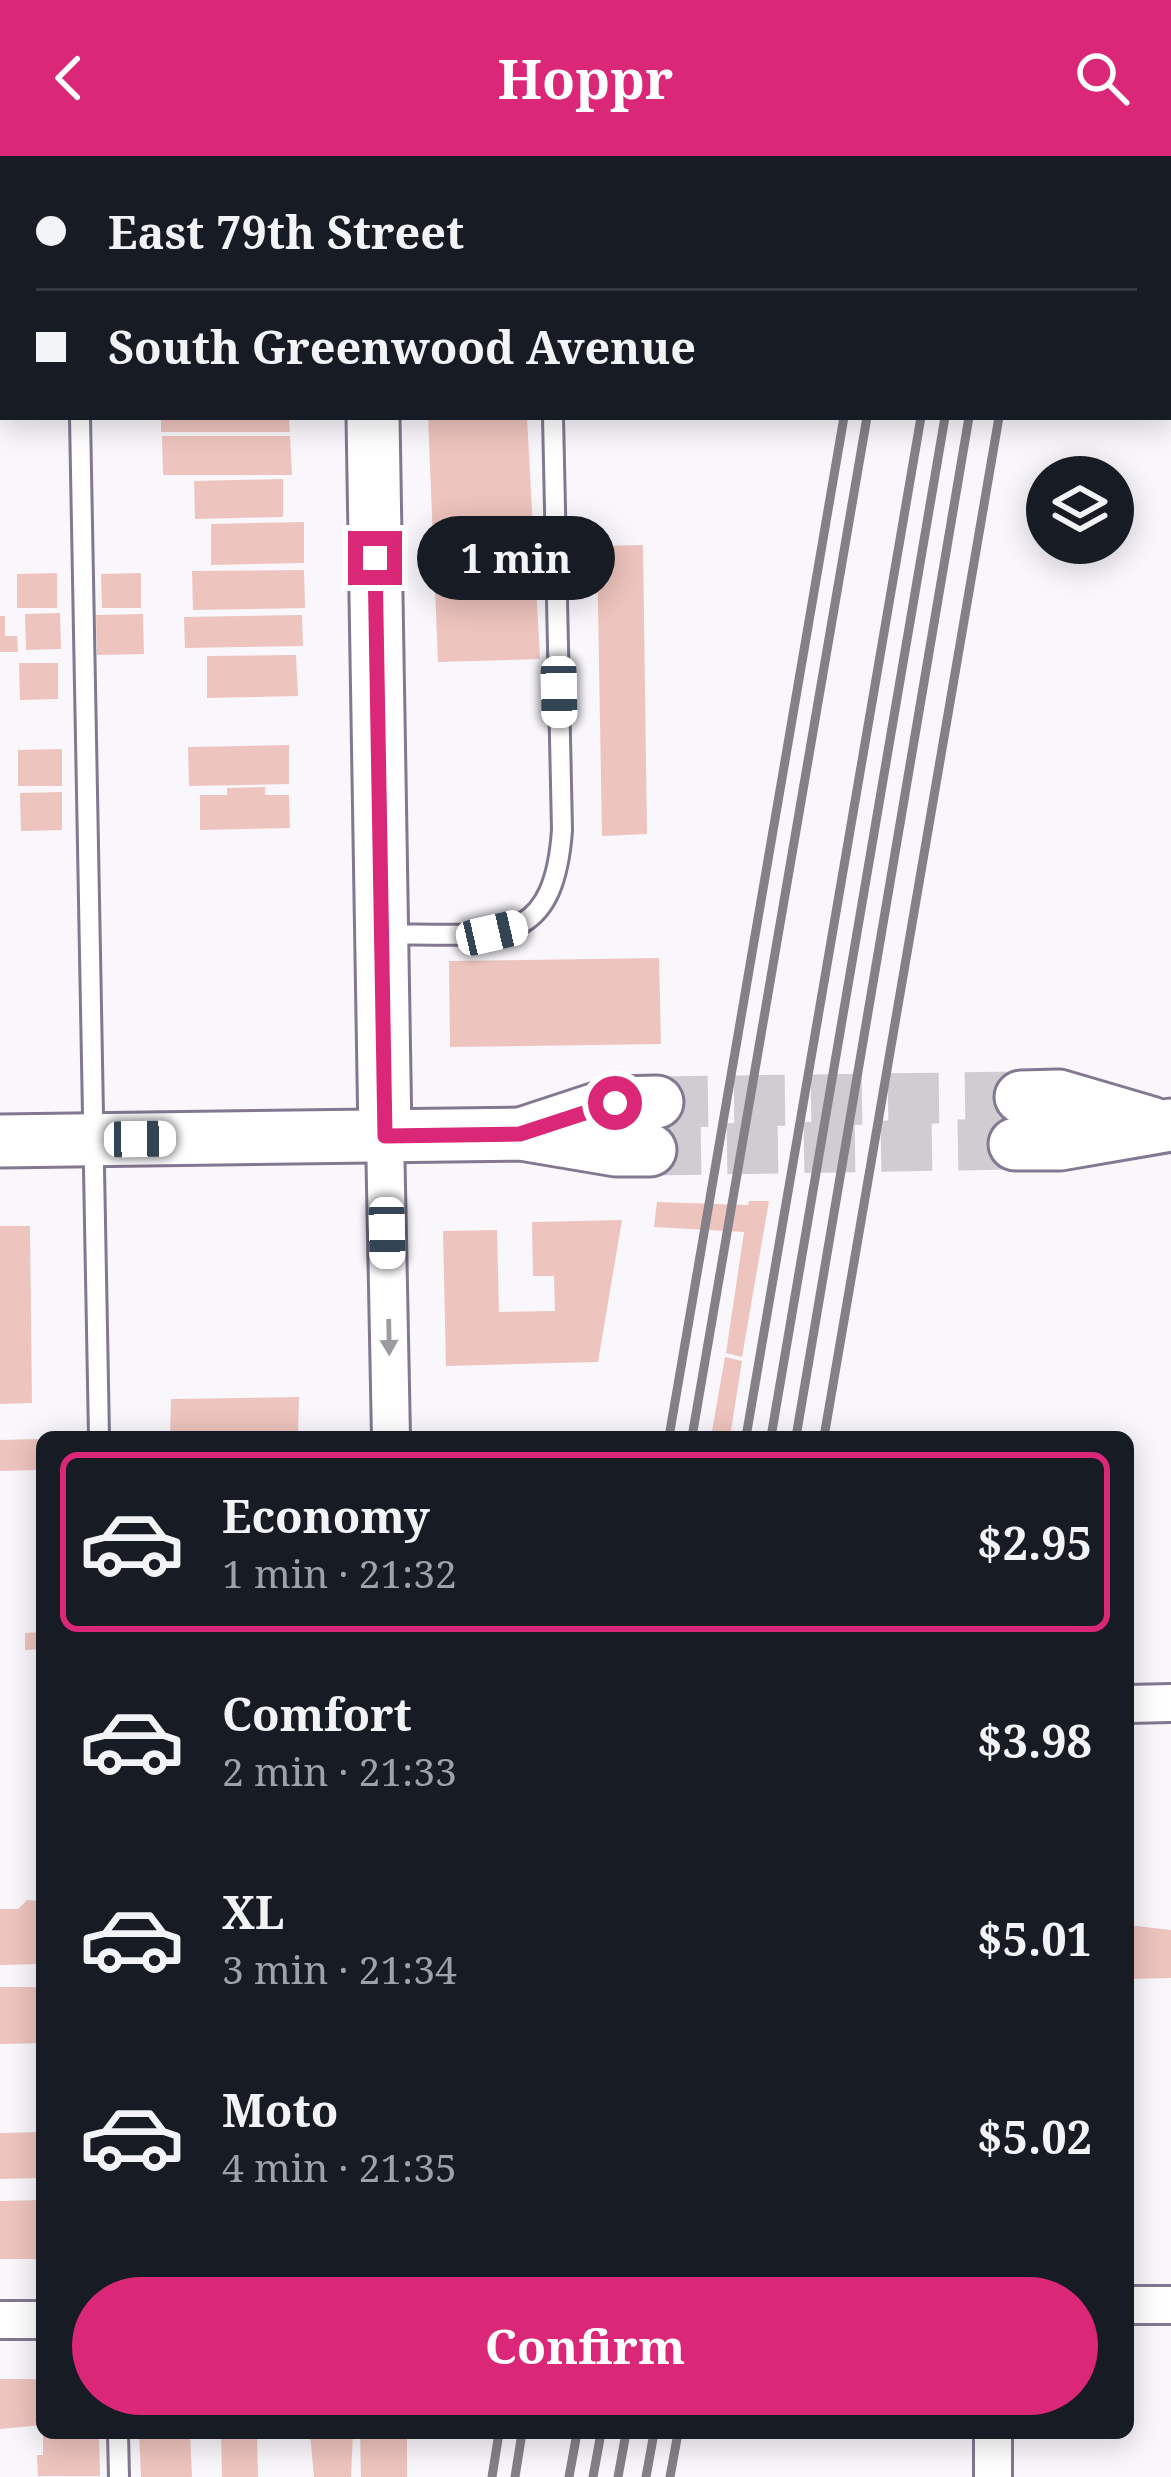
<!DOCTYPE html>
<html lang="en">
<head>
<meta charset="utf-8">
<style>
	body { margin:0; font-family:"Noto Serif",serif; background:#20242c; color:#f1f3f6; height:100vh; display:flex; flex-direction:column; font-size:45px; white-space:nowrap }
	* { box-sizing:border-box; margin:0 }
	p { font-size:39px; color:#9ea1a6 }
	.icon { flex:none; width:66px; height:66px; fill:none; stroke:currentColor; stroke-width:2; stroke-linecap:round; stroke-linejoin:round }
	.map { position:relative; flex:1; overflow:hidden }
	.sheet { position:absolute; left:36px; top:1275px; width:1098px; height:1008px; display:flex; flex-direction:column; background:#171b24; border-radius:18px; box-shadow:0 6px 30px #0003 }
	.sheet>* { flex:none }
	.banner { position:absolute; left:0px; top:0px; width:1173px; height:264px; box-shadow:0 6px 30px #0003; display:grid; align-content:center; height:264px; padding:0 36px; background:#171b24 }
	.fabs { position:absolute; left:1026px; top:300px; display:grid; gap:24px }
	.fabs a { display:grid; place-items:center; width:108px; height:108px; border-radius:50%; background:#171b24; box-shadow:0 6px 30px #0003; font-size:60px }
	.end { position:absolute; width:54px; height:54px; margin:-27px; border:15px solid #db2777; background:#fff; box-shadow:0 0 0 6px #fff }
	.from { border-radius:50% }
	.bubble { position:absolute; height:84px; border-radius:42px; background:#171b24; box-shadow:0 6px 30px #0003; font-size:39px; font-weight:700; line-height:84px; text-align:center }
	.car { position:absolute; width:36px; height:72px; margin:-36px -18px; border-radius:15px; box-shadow:0 0 9px 3px #0007; background:linear-gradient(#fff 24%,#345 0 40%,#fff 0 76%,#345 0 86%,#fff 0) }
	.banner b { display:flex; align-items:center; gap:42px; height:114px; font-size:45px }
	.banner b+b { border-top:3px solid #363941 }
	.banner i { width:30px; height:30px; background:#f1f3f6 }
	ul { padding:21px 0 0; list-style:none }
	li { display:flex; align-items:center; gap:36px; height:180px; margin:0 24px 18px; padding:0 12px; border:6px solid transparent; border-radius:18px }
	li div { flex:1 }
	li b { display:block; font-size:45px }
	li em { font-style:normal; font-weight:700 }
	li.current { border-color:#db2777 }
	li>.icon { width:108px; height:108px; stroke-width:1.5 }
	.button { display:flex; gap:24px; margin-top:auto; padding:24px 36px }
	.button a { flex:1; height:138px; border-radius:72px; background:#db2777; color:#fff; font-size:48px; font-weight:700; line-height:138px; text-align:center }
	header { display:flex; justify-content:space-between; align-items:center; height:156px; padding:0 36px; background:#db2777; color:#fff; font-size:54px; font-weight:700 }
	.map>svg:first-child { display:block }
</style>
</head>
<body>
<header><svg class="icon" aria-label="back" viewBox="0 0 24 24"><path d="M15 5l-7 7 7 7"/></svg>Hoppr<svg class="icon" aria-label="search" viewBox="0 0 24 24"><circle cx="10" cy="10" r="6"/><path d="M15 15l6 6"/></svg></header>
<div class="map">
<svg width="1171" height="2321" viewBox="0 0 1171 2321">
	<rect width="100%" height="100%" fill="#f9f7fc"/>
	<g fill="#eec4be">
		<path d="M161 261H289L290 276H161Z"/>
		<path d="M428 261H527L540 503 438 506Z"/>
		<path d="M162 280H290L292 319H163Z"/>
		<path d="M283 323V361L195 363 194 325Z"/>
		<path d="M304 366V407L211 409V368Z"/>
		<path d="M643 389 647 678 602 680 597 390Z"/>
		<path d="M304 414 305 452 193 454 192 415Z"/>
		<path d="M57 417V452H17V418Z"/>
		<path d="M141 417V452H102L101 418Z"/>
		<path d="M60 457 61 493 26 494 25 458Z"/>
		<path d="M143 458 144 498 97 499 96 459Z"/>
		<path d="M302 459 303 490 185 492 184 461Z"/>
		<path d="M0 460H5V480H17L18 496H0Z"/>
		<path d="M296 499 298 540 207 542V500Z"/>
		<path d="M19 507H58V543L20 544Z"/>
		<path d="M289 589V628L189 630 188 591Z"/>
		<path d="M62 593V630H18V594Z"/>
		<path d="M265 631V639H289L290 672 200 674V639H227V632Z"/>
		<path d="M62 636V674L21 675 20 637Z"/>
		<path d="M659 802 661 888 450 891 449 805Z"/>
		<path d="M749 1045H769L742 1201 726 1197 744 1076 654 1071 657 1046 748 1049Z"/>
		<path d="M622 1064 598 1206 446 1210 443 1075 497 1074 499 1156 555 1155 554 1120H533L532 1066Z"/>
		<path d="M0 1070H30L32 1247 0 1248Z"/>
		<path d="M725 1201 742 1205 730 1281H711Z"/>
		<path d="M299 1241 298 1278 170 1280 171 1243Z"/>
		<path d="M38 1283V1314L0 1315V1284Z"/>
		<path d="M42 1476V1493L25 1494V1477Z"/>
		<path d="M27 1744 42 1745V1808L0 1809V1753H18Z"/>
		<path d="M1128 1769 1171 1774V1822L1128 1823Z"/>
		<path d="M0 1831H42V1887L0 1888Z"/>
		<path d="M42 1976V2022L0 2023V1977Z"/>
		<path d="M42 2044V2103H0V2045Z"/>
		<path d="M0 2223H42V2269L0 2273Z"/>
		<path d="M43 2277H99L100 2320H38L37 2299H43Z"/>
		<path d="M139 2277H190L192 2321H141Z"/>
		<path d="M221 2277H257L258 2321H222Z"/>
		<path d="M310 2277H353L351 2321H314Z"/>
		<path d="M360 2277H407V2321H361Z"/>
	</g>
	<g fill="none" stroke-linecap="round" stroke-linejoin="round">
		<g stroke="#cfccd2" stroke-width="51" stroke-dasharray="51 26" stroke-linecap="butt">
			<path d="M657 946 1021 941"/>
			<path d="M650 994 1015 988"/>
		</g>
		<g stroke="#827891" stroke-width="24">
			<g id="lane">
				<path d="M75 0V3"/>
				<path d="M80 261 99 1281"/>
				<path d="M386 779C487 775 553 802 562 674L553 261"/>
				<path d="M118 2277 119 2321"/>
			</g>
		</g>
		<g stroke="#827891" stroke-width="42">
			<g id="street">
				<path d="M385 980 391 1281"/>
				<path d="M1128 1548 1171 1547"/>
				<path d="M1128 2149H1171"/>
				<path d="M0 2164H42"/>
				<path d="M993 2277V2321"/>
			</g>
		</g>
		<g stroke="#827891" stroke-width="57">
			<g id="secondary">
				<path d="M369 0V3"/>
				<path d="M373 261 385 980"/>
				<path d="M1021 941 1059 940 1151 967"/>
				<path d="M527 976 615 947 657 946"/>
				<path d="M0 985 521 978 616 994H650"/>
				<path d="M1015 988H1060L1171 969"/>
			</g>
		</g>
		<use href="#lane" stroke="#fff" stroke-width="18"/>
		<use href="#street" stroke="#fff" stroke-width="36"/>
		<use href="#secondary" stroke="#fff" stroke-width="51"/>
		<g stroke="#848088" stroke-width="9">
			<path d="M888 3 889 0"/>
			<path d="M911 3 912 0"/>
			<path d="M965 3V0"/>
			<path d="M989 3 990 0"/>
			<path d="M1013 3 1014 0"/>
			<path d="M1043 3V0"/>
			<path d="M669 1281 844 261"/>
			<path d="M692 1281 867 261"/>
			<path d="M746 1281 921 261"/>
			<path d="M771 1281 945 261"/>
			<path d="M796 1281 969 261"/>
			<path d="M824 1281 999 261"/>
			<path d="M492 2321 499 2277"/>
			<path d="M515 2321 522 2277"/>
			<path d="M569 2321 577 2277"/>
			<path d="M593 2321 601 2277"/>
			<path d="M618 2321 626 2277"/>
			<path d="M646 2321 654 2277"/>
			<path d="M670 2321 678 2277"/>
		</g>
	</g>
	<defs><path id="oneway-solid" d="M-6-.8H1V-3.2L6.5 0L1 3.2V.8H-6Z" transform="scale(3)"/></defs>
	<use fill="#9d9ba0" href="#oneway-solid" transform="translate(389 1181) rotate(89)"/>
	<g fill="none" stroke-linecap="round" stroke-linejoin="round">
		<path stroke="#db2777" stroke-width="15" d="M375 402 385 980 520 978 615 947"/>
	</g>
</svg>
<div class="fabs">
<a><svg class="icon" aria-label="layers" viewBox="0 0 24 24"><path d="M12 4l9 5-9 5-9-5zM3 14l9 5 9-5"/></svg></a>
</div>
<i class="end from" style="left:615px;top:947px"></i>
<i class="end" style="left:375px;top:402px"></i>
<div class="bubble" style="left:417px;top:360px;width:198px">1 min</div>
<i class="car" style="left:559px;top:536px;rotate:179deg"></i>
<i class="car" style="left:492px;top:777px;rotate:77deg"></i>
<i class="car" style="left:140px;top:983px;rotate:89deg"></i>
<i class="car" style="left:387px;top:1077px;rotate:179deg"></i>
<div class="banner">
<b><i class="from"></i>East 79th Street</b>
<b><i></i>South Greenwood Avenue</b>
</div>
<section class="sheet">
<ul>
<li class="current"><svg class="icon" aria-label="car" viewBox="0 0 24 24"><path d="M5 17H2v-5l4-1 3-4h7l3 4 3 1v5h-3M9 17h6M6 11h13"/><circle cx="7" cy="17" r="2"/><circle cx="17" cy="17" r="2"/></svg><div><b>Economy</b><p>1 min · 21:32</p></div><em>$2.95</em></li>
<li><svg class="icon" aria-label="car" viewBox="0 0 24 24"><path d="M5 17H2v-5l4-1 3-4h7l3 4 3 1v5h-3M9 17h6M6 11h13"/><circle cx="7" cy="17" r="2"/><circle cx="17" cy="17" r="2"/></svg><div><b>Comfort</b><p>2 min · 21:33</p></div><em>$3.98</em></li>
<li><svg class="icon" aria-label="car" viewBox="0 0 24 24"><path d="M5 17H2v-5l4-1 3-4h7l3 4 3 1v5h-3M9 17h6M6 11h13"/><circle cx="7" cy="17" r="2"/><circle cx="17" cy="17" r="2"/></svg><div><b>XL</b><p>3 min · 21:34</p></div><em>$5.01</em></li>
<li><svg class="icon" aria-label="car" viewBox="0 0 24 24"><path d="M5 17H2v-5l4-1 3-4h7l3 4 3 1v5h-3M9 17h6M6 11h13"/><circle cx="7" cy="17" r="2"/><circle cx="17" cy="17" r="2"/></svg><div><b>Moto</b><p>4 min · 21:35</p></div><em>$5.02</em></li>
</ul>
<div class="button"><a>Confirm</a></div>
</section>
</div>
</body>
</html>
